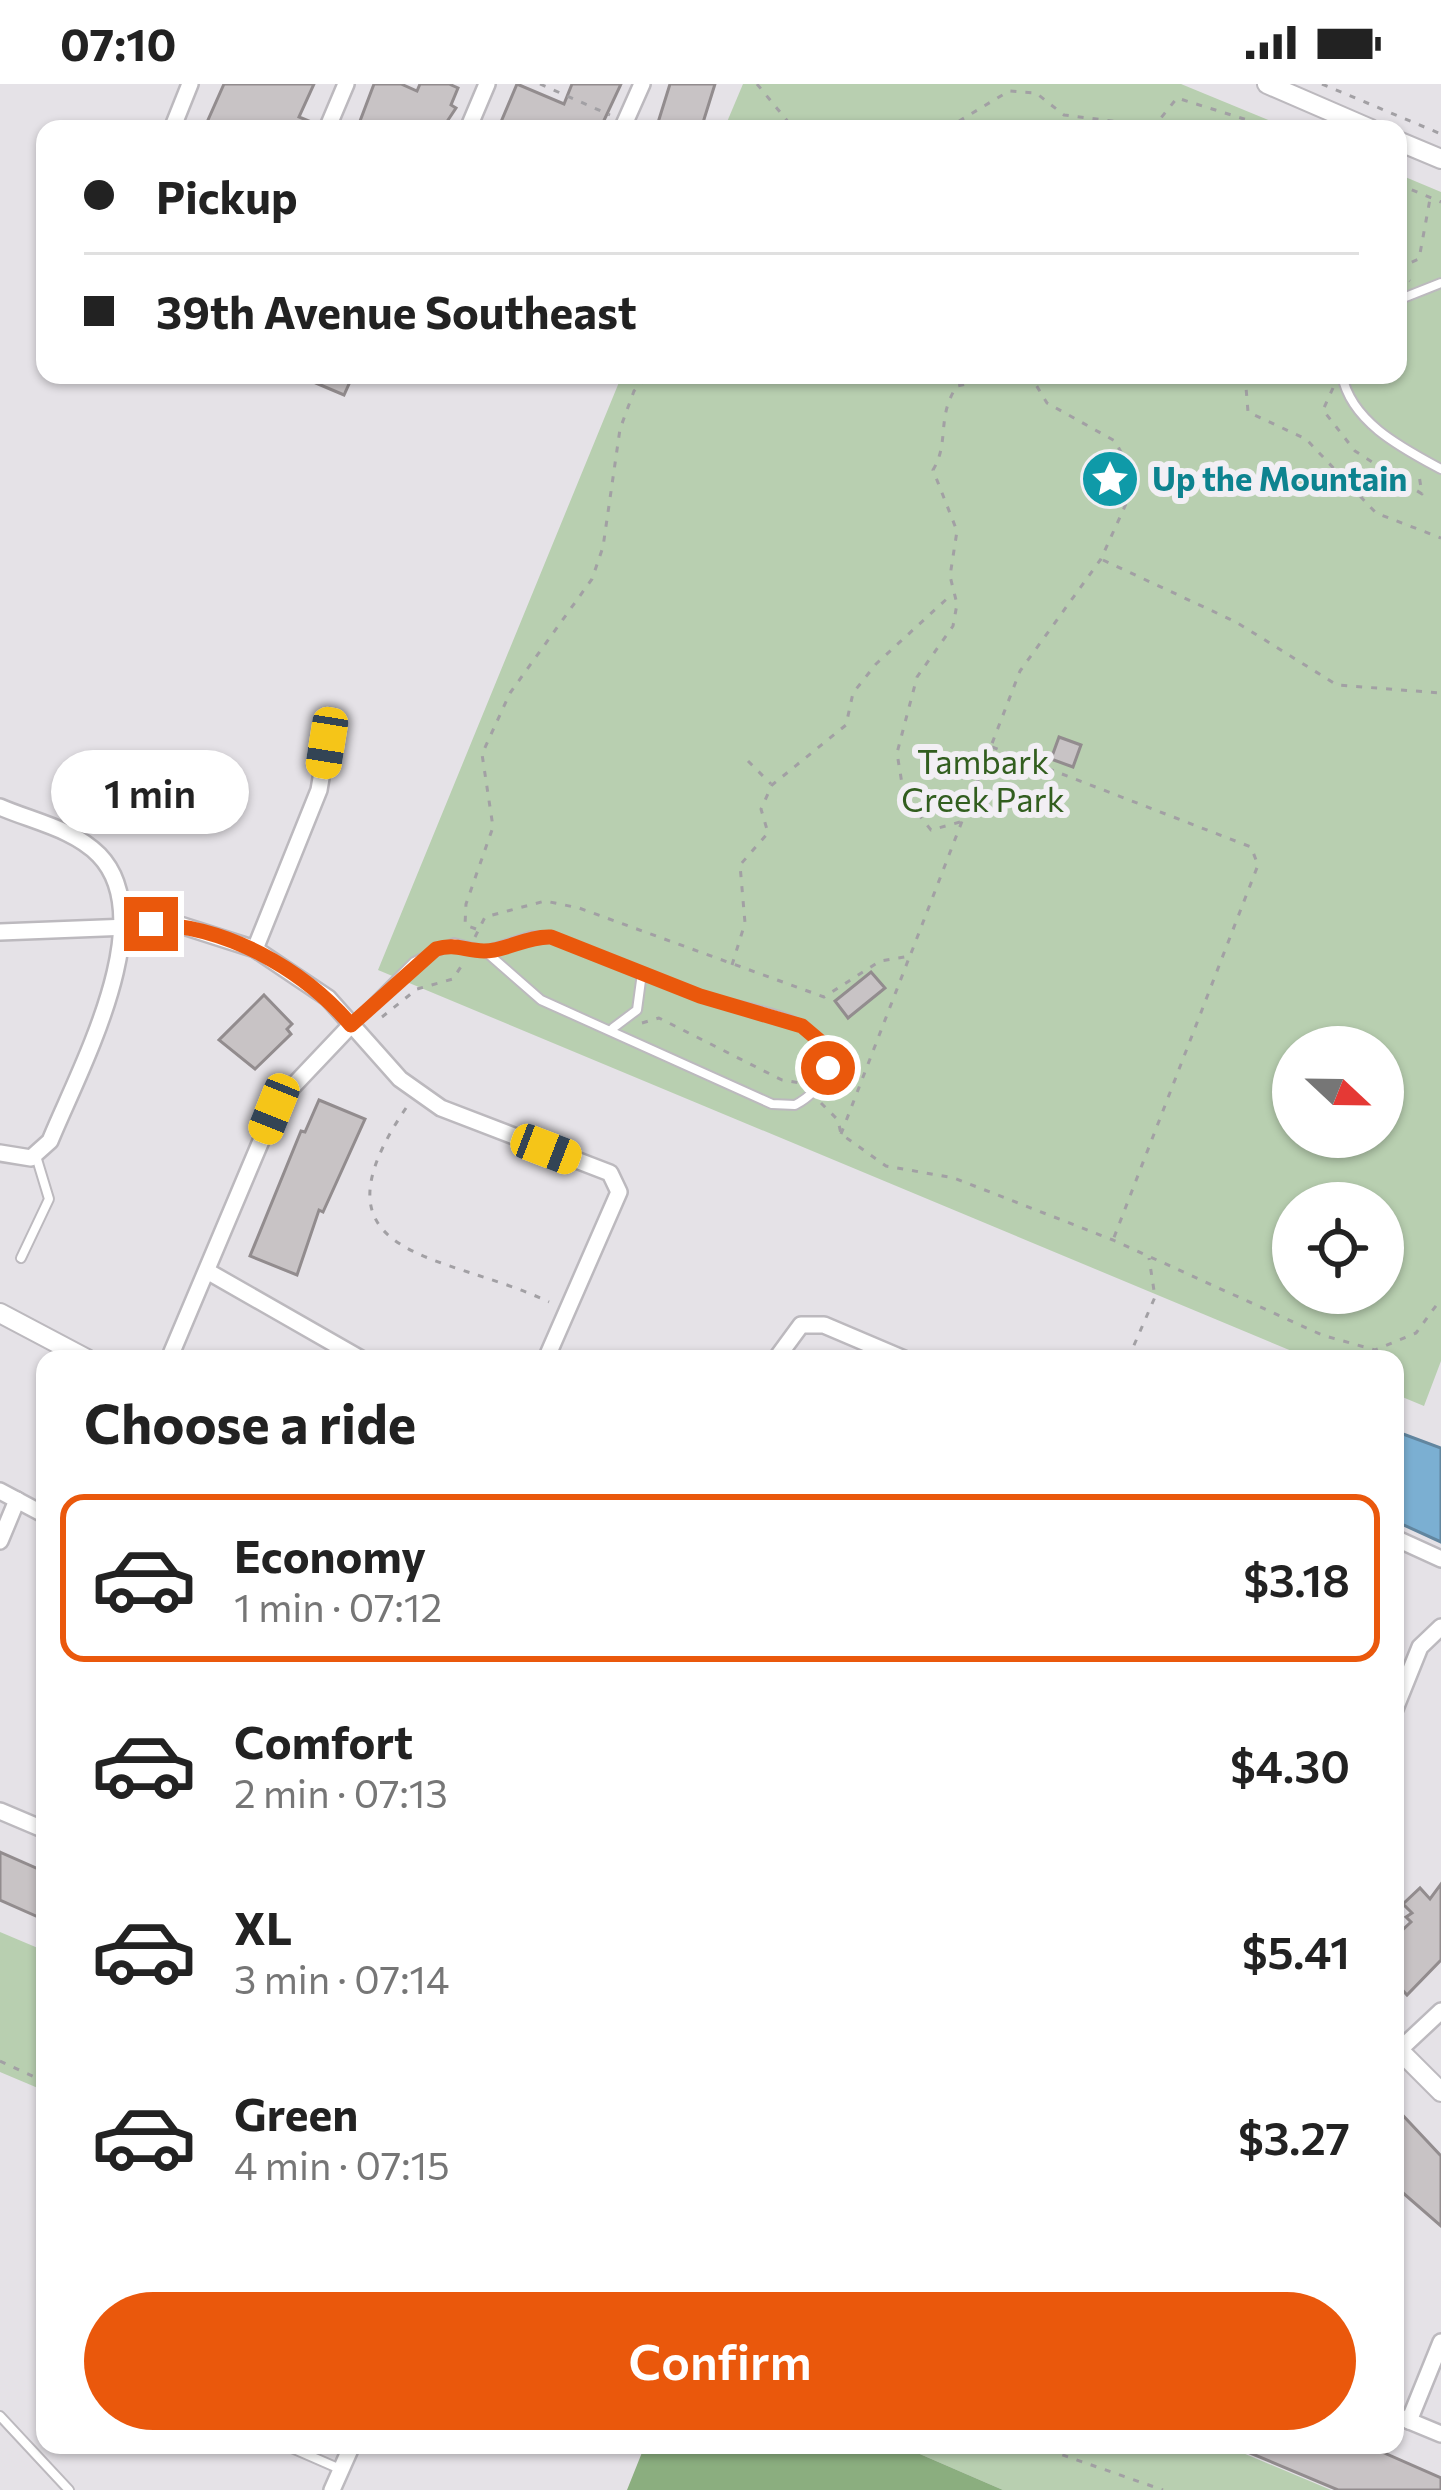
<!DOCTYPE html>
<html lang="en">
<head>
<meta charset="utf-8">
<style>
	body { margin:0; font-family:Commissioner,sans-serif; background:#f2f2f2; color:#222; height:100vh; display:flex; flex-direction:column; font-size:45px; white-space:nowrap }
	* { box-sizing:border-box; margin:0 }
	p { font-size:39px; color:#767676 }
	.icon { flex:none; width:66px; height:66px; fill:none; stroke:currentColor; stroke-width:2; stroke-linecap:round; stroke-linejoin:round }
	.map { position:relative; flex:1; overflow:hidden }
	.details { position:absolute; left:36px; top:1266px; width:1368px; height:1104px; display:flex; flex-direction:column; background:#fff; border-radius:24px; box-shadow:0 3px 9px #0004 }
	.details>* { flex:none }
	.hud { position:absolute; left:36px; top:36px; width:1371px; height:264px; border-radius:24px; box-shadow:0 3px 9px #0004; display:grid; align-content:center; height:264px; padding:0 48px; background:#fff }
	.needle { width:78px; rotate:112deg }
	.controls { position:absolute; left:1272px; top:942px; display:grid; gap:24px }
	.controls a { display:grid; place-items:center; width:132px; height:132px; border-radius:50%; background:#fff; box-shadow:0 3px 9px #0004; font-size:60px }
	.end { position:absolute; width:54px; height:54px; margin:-27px; border:15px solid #ea580c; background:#fff; box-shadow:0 0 0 6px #fff }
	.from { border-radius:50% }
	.bubble { position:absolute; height:84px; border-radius:42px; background:#fff; box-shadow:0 3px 9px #0004; font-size:39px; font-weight:600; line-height:84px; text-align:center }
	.car { position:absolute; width:36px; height:72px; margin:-36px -18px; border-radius:15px; box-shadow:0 0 9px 3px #0007; background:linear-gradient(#f5c518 24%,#345 0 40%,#f5c518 0 76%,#345 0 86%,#f5c518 0) }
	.hud b { display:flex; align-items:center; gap:42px; height:114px; font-size:45px }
	.hud b+b { border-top:3px solid #e0e0e0 }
	.hud i { width:30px; height:30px; background:#222 }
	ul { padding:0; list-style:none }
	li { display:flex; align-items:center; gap:36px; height:168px; margin:0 24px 18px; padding:0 24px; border:6px solid transparent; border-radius:24px }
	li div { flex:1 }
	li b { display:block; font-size:45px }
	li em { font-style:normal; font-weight:600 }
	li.on { border-color:#ea580c }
	li>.icon { width:108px; height:108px; stroke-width:1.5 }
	h2 { padding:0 48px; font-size:54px; line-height:144px }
	.button { display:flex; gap:24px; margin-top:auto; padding:24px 48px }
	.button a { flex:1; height:138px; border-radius:72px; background:#ea580c; color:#fff; font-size:48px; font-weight:600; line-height:138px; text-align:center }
	.status { display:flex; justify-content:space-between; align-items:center; height:84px; padding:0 60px; background:#fff; direction:ltr }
	.status svg { height:33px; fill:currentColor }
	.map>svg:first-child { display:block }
</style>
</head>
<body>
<div class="status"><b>07:10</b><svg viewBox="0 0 49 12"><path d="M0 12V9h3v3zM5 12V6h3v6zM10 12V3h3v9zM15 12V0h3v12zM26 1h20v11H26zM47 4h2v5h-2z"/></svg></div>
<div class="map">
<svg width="1441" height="2406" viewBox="0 0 1441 2406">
	<rect width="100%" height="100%" fill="#e5e2e7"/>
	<g fill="#b8cfb0" fill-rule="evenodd">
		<path d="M743 0H1181L1290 45H724Z"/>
		<path d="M1398 90 1441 108V1277L1424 1322 1395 1310V1275H1311L378 886 622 291H1398ZM1293 963H1383V1053H1293ZM1293 1119H1383V1209H1293Z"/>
		<path d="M0 1848 45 1867V2007L0 1988Z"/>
		<path d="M899 2361H1224L1331 2406H1003Z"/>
	</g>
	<path fill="#8bae7f" d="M645 2361H899L1003 2406H627Z"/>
	<path fill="#7bafd2" stroke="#62869f" stroke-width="3" d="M1395 1347 1441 1364V1458L1395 1437Z"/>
	<g fill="#c8c3c5" stroke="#928c8e" stroke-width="3">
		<path d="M224 0H314L299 33 316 40 315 45H255L241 39 239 45H204Z"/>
		<path d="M374 0H401L417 7 420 0H449L458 4 451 21 456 24 442 45H357Z"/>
		<path d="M517 0 564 20 572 0H621L600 45H498Z"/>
		<path d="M670 0H715L701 45H656Z"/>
		<path d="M297 291H353L344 311Z"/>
		<path d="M1059 653 1081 661 1073 683 1051 675Z"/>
		<path d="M871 888 885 904 848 934 835 917Z"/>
		<path d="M264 911 292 940 287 945 291 950 255 985 219 956Z"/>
		<path d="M319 1016 365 1035 323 1128 319 1126 297 1191 250 1172 301 1047 305 1048Z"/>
		<path d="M0 1768 45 1788V1836L0 1816Z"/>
		<path d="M1441 1800V1876L1407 1911 1395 1898V1853L1411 1838 1406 1833 1412 1829 1403 1820 1420 1804 1430 1815Z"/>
		<path d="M1395 2023 1441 2072V2142L1395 2102Z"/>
		<path d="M1231 2361H1366L1441 2394V2406H1338Z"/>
	</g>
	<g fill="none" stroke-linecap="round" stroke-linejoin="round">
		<g stroke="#bcb9be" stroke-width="12">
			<g id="service">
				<path d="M1398 216 1441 199"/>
				<path d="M1342 291C1351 338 1402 364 1441 385"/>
				<path d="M352 940 414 878 454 859 485 867 541 916 772 1020 795 1021C824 1006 841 973 811 948 784 926 731 923 697 911 648 893 600 872 551 853L532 852 485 867"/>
				<path d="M613 944 637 926 642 889"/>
				<path d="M21 1174 49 1115 36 1072"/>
				<path d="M0 2332 69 2406"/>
				<path d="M285 2361 340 2385"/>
			</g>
		</g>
		<g stroke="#bcb9be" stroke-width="20">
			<g id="minor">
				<path d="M172 45 190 0"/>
				<path d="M327 45 346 0"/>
				<path d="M468 45 487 0"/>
				<path d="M622 45 642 0"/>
				<path d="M0 723C32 737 74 745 99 771 162 836 78 988 50 1057L31 1074 0 1069"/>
				<path d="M0 848 180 841 255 865 328 914 400 995 441 1024 610 1089 619 1108 546 1275"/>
				<path d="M255 865 319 706 327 659"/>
				<path d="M207 1187 361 1275"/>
				<path d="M169 1275 277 1019 351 941"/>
				<path d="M776 1275 801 1241H824L904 1275"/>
				<path d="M0 1407 45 1431"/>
				<path d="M1395 1454 1441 1475"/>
				<path d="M0 1457 17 1416"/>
				<path d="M1395 1625 1420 1563 1441 1543"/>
				<path d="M0 1727 45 1746"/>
				<path d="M1395 1970 1441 1927"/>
				<path d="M1395 2331 1441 2350"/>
				<path d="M1409 2337 1441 2258"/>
				<path d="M332 2406 352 2361"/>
			</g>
		</g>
		<g stroke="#bcb9be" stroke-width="22">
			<g id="tertiary">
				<path d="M1267 0 1371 45"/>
				<path d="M1398 57 1441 75"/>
				<path d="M0 1229 87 1275"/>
				<path d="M1395 1962 1441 2008"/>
			</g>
		</g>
		<g stroke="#a2a0a4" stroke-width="3" stroke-dasharray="6 9" stroke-linecap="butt">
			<path d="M540 0 610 31"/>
			<path d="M757 0 794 45"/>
			<path d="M1322 0 1441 50"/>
			<path d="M946 45 1009 7 1036 9 1064 31 1128 39 1134 45"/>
			<path d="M1152 45 1177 14 1276 45"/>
			<path d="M1398 100 1441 118"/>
			<path d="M1398 184 1419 175 1430 115"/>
			<path d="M1398 187 1410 197"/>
			<path d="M1245 291 1248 328 1306 355 1376 429 1441 454"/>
			<path d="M1333 304 1323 326 1355 367 1422 410 1419 391"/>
			<path d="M1103 476 1236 538 1337 601 1441 609"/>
			<path d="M992 663 1251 763 1258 781 1113 1156"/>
			<path d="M748 677 771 700"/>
			<path d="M960 738 931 746 904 712 897 669 917 593 953 542 957 520 950 492 957 447 933 386C950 358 936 333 957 302L1004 292 1028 297"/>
			<path d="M476 845 465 841 466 820 493 743 482 670 510 609 592 495 603 463 620 345 634 307 649 291"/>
			<path d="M475 853 485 833 545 817 579 824 824 913 880 877 910 872 1020 587 1101 475 1130 411 1129 383 1115 357 1047 319 1030 291"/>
			<path d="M732 881 745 839 740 781 768 749 761 725 772 701 846 641 853 609 876 580 952 510"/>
			<path d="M382 933 417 905 453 895 464 878"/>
			<path d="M642 939 659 934 782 996 801 999"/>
			<path d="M821 1019 838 1036 841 1050 886 1082 954 1094 1113 1156 1322 1251 1375 1266 1416 1249 1441 1215"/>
			<path d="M406 1024C302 1177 445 1168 549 1218"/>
			<path d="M841 1050 909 874"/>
			<path d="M1128 1275 1155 1213 1149 1174"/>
			<path d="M0 1977 45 1998"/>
			<path d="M1034 2361 1163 2406"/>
		</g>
		<use href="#service" stroke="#fff" stroke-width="8"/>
		<use href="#minor" stroke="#fff" stroke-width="15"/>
		<use href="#tertiary" stroke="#fff" stroke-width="18"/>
	</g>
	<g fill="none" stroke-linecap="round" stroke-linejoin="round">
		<path stroke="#ea580c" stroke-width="15" d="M151 840C226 842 302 884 351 941L436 865C456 859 465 867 484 867 506 867 527 852 551 853L700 912 802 942 822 959 828 984"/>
	</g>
	<defs>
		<g id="sight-disc" transform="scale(3)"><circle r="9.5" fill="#0f9aa8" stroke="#f2eff4"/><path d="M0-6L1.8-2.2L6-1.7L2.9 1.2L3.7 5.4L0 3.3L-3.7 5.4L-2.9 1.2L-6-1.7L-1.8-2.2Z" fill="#fff"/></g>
	</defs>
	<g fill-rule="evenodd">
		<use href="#sight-disc" x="1110" y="395"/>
	</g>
	<g text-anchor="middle" stroke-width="12" stroke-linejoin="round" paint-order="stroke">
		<g font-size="33" font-weight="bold" fill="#0d838f" stroke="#f2eff4" text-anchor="start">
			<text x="1152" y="407">Up the Mountain</text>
		</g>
		<g font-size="33" fill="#325e1f" stroke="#f2eff4">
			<text x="983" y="690">Tambark<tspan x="983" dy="38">Creek Park</tspan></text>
		</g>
	</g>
</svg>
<div class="controls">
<a><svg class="needle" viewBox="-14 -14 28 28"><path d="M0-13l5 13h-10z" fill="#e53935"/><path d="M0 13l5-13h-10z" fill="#767676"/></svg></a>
<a><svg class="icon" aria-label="locate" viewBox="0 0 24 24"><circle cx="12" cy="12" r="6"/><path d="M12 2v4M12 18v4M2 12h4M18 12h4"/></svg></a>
</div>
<i class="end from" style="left:828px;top:984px"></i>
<i class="end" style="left:151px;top:840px"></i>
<div class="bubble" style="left:51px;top:666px;width:198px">1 min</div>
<i class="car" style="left:327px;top:659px;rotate:189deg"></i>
<i class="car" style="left:274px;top:1025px;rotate:202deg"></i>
<i class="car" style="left:546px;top:1065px;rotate:111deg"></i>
<div class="hud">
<b><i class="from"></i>Pickup</b>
<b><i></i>39th Avenue Southeast</b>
</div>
<section class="details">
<h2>Choose a ride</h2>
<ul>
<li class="on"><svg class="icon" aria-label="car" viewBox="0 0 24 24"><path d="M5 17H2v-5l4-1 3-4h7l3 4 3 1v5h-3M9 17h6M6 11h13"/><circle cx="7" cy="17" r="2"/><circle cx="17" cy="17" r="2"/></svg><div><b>Economy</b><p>1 min · 07:12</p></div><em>$3.18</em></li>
<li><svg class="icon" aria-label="car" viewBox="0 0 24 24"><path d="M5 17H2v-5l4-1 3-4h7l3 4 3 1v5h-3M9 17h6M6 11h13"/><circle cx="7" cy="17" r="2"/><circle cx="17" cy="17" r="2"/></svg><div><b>Comfort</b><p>2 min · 07:13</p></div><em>$4.30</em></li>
<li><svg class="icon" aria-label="car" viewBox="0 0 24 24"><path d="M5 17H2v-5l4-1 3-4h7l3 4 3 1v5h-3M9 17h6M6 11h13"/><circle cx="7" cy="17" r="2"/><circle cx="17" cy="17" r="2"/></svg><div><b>XL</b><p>3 min · 07:14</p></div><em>$5.41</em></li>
<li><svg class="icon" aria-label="car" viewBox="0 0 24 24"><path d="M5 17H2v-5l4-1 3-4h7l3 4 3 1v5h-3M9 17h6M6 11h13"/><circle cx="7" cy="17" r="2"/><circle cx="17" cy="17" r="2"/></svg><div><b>Green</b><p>4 min · 07:15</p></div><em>$3.27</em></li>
</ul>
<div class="button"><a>Confirm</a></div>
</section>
</div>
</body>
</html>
